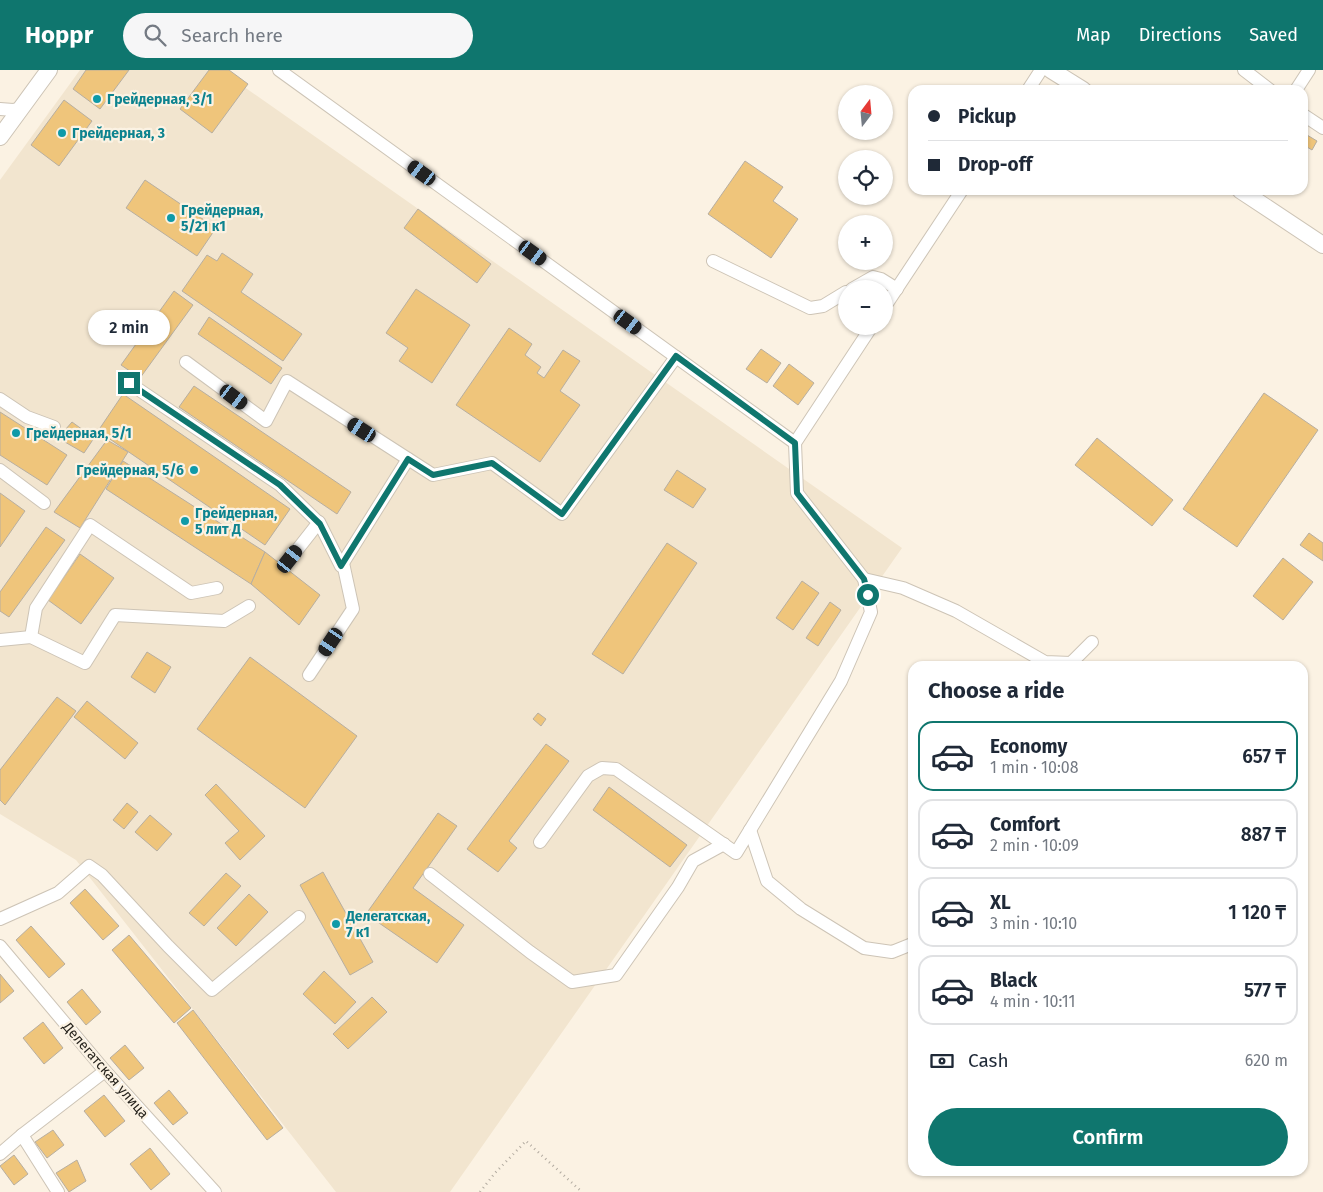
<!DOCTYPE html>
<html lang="en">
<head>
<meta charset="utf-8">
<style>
	body { margin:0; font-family:"Fira Sans",sans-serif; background:#f6f6f7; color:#1f2937; height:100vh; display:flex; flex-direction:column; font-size:19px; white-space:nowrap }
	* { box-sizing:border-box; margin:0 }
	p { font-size:16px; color:#747a83 }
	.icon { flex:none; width:28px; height:28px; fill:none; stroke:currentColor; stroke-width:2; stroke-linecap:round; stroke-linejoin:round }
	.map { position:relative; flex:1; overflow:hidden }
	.side { position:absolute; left:908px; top:591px; width:400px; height:515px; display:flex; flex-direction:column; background:#fff; border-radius:15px; box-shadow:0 1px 4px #0004 }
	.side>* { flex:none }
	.guide { position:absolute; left:908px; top:15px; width:400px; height:110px; border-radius:15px; box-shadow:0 1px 4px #0004; display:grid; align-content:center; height:110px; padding:0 20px; background:#fff }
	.needle { width:32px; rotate:16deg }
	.tools { position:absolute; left:838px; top:15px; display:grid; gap:10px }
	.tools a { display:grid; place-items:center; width:55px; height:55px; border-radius:50%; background:#fff; box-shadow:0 1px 4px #0004; font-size:25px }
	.end { position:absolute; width:22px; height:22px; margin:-11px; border:6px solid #0f766e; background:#fff; box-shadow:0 0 0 2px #fff }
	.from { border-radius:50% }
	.bubble { position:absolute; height:35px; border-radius:18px; background:#fff; box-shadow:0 1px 4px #0004; font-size:16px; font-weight:600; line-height:35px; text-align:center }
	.car { position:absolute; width:15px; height:30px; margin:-15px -8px; border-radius:6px; box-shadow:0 0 4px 1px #0007; background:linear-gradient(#222 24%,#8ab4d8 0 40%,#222 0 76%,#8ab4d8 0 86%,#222 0) }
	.guide b { display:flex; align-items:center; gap:18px; height:48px; font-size:19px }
	.guide b+b { border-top:1px solid #e0e1e3 }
	.guide i { width:12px; height:12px; background:#1f2937 }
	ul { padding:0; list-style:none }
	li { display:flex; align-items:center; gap:15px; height:70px; margin:0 10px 8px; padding:0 10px; border:2px solid #e0e1e3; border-radius:15px }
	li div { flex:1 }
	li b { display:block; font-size:19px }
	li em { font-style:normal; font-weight:600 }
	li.on { border-color:#0f766e }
	li>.icon { width:45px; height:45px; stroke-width:1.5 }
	h2 { padding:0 20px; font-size:22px; line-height:60px }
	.pay { display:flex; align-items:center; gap:12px; height:55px; padding:0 20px; font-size:19px }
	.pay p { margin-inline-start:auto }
	.action { display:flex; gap:10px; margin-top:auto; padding:10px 20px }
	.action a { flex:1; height:58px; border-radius:30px; background:#0f766e; color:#fff; font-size:20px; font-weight:600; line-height:58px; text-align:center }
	header { display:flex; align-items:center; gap:30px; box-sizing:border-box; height:70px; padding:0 25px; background:#0f766e; color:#fff }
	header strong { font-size:24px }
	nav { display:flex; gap:28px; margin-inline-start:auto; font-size:18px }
	.search { width:350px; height:45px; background:#f6f6f7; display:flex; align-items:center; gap:12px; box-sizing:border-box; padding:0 18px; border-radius:28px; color:#747a83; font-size:19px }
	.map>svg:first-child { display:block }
</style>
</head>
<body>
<header>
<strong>Hoppr</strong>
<div class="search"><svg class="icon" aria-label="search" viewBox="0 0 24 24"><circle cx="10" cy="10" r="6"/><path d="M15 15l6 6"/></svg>Search here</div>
<nav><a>Map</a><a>Directions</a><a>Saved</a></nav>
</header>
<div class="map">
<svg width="1323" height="1122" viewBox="0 0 1323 1122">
	<rect width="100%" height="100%" fill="#fbf2e3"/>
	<path fill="#f2e5cf" d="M80 0H220L902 478 450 1122H336L76 790 0 744V110Z"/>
	<g fill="#efc57b" stroke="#b7aea0">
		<path d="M86 0H129L100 39 73 19Z"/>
		<path d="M209 0H229L248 14 212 63 180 39Z"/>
		<path d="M64 30 92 51 59 96 31 75Z"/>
		<path d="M1302 62 1317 71 1312 80 1302 74Z"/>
		<path d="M745 91 783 117 773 131 798 149 771 188 708 144Z"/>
		<path d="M145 110 216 158 197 186 126 138Z"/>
		<path d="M418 139 491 194 477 213 404 158Z"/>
		<path d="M222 183 253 204 241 222 302 264 283 291 182 221 207 185 217 191Z"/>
		<path d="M416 219 470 255 432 313 399 291 408 278 386 263Z"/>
		<path d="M174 221 193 235 140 308 121 295Z"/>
		<path d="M209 247 282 298 271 314 198 264Z"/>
		<path d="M509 258 532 274 525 285 541 297 537 303 544 308 563 280 580 291 560 321 580 335 540 392 456 335Z"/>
		<path d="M761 279 781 293 767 313 746 299Z"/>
		<path d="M789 294 814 313 798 335 773 316Z"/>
		<path d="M194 316 351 422 337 444 179 337Z"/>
		<path d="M1264 323 1318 360 1237 477 1183 439Z"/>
		<path d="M123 324 290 439 265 475 98 361Z"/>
		<path d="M0 342 67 385 47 415 0 385Z"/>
		<path d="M72 352 94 368 84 383 58 368Z"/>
		<path d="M1097 368 1173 430 1152 456 1075 395Z"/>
		<path d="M107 370 128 382 80 458 54 442Z"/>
		<path d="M123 391 265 482 251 514 106 419Z"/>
		<path d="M677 400 706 419 693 438 664 420Z"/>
		<path d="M0 423 25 441 0 477Z"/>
		<path d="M46 457 65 470 9 547 0 541V522Z"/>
		<path d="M1309 463 1323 473V491L1300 475Z"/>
		<path d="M667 473 697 493 623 604 592 584Z"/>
		<path d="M265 482 320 525 299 555 251 514Z"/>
		<path d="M80 484 114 508 81 554 48 530Z"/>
		<path d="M1283 488 1313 512 1283 550 1253 526Z"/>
		<path d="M802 511 819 523 793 560 776 548Z"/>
		<path d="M830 532 841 540 818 576 806 568Z"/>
		<path d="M147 582 171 597 155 623 131 607Z"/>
		<path d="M250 587 357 666 305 738 197 659Z"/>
		<path d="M57 627 76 641 5 735 0 730V700Z"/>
		<path d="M87 631 138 673 125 689 74 647Z"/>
		<path d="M538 643 546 649 541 656 533 649Z"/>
		<path d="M546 674 569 691 509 771 517 778 498 802 467 779Z"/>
		<path d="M216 714 265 766 240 790 225 773 239 761 205 725Z"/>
		<path d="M609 717 687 775 670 797 593 740Z"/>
		<path d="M127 733 138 742 124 759 113 750Z"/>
		<path d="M438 743 457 756 413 818 464 855 437 893 366 844Z"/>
		<path d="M150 745 172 764 157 781 135 762Z"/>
		<path d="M323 802 373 892 350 905 300 815Z"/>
		<path d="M226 803 241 816 204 856 189 843Z"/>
		<path d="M85 819 119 856 103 870 70 833Z"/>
		<path d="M249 824 268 842 236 876 217 858Z"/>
		<path d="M31 856 65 894 49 908 16 870Z"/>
		<path d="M129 865 191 938 174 953 112 880Z"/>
		<path d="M324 901 356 932 335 954 303 924Z"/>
		<path d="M0 904 14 921 0 933Z"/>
		<path d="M82 919 101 942 86 955 67 932Z"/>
		<path d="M372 927 387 942 348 979 333 964Z"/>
		<path d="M193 940 283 1058 267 1070 177 953Z"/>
		<path d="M43 952 63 978 44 994 23 968Z"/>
		<path d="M125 975 144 998 129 1010 110 988Z"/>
		<path d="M169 1020 188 1043 173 1055 154 1033Z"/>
		<path d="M104 1025 125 1051 105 1067 84 1041Z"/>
		<path d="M53 1060 64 1075 47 1088 35 1072Z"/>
		<path d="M150 1078 170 1104 151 1120 130 1094Z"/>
		<path d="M14 1085 28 1104 14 1115 0 1096Z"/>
		<path d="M77 1090 86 1111 69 1122 56 1103Z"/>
	</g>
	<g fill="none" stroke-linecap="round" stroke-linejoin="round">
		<g stroke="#cdc4b6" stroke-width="14">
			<g id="minor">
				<path d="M279 0 795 373"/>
				<path d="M1244 0 1270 20"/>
				<path d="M1028 20 1041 0"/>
				<path d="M1296 20 1309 0"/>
				<path d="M0 39 13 40 20 39"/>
				<path d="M1302 44 1323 58"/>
				<path d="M713 191 810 238 823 236 846 222"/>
				<path d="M852 219 873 207 881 209 897 219"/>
				<path d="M884 238 962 120"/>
				<path d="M186 292 266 351 287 311 433 405 492 393 562 444 676 287"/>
				<path d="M129 313 280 415 320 454 341 496 408 389"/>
				<path d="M0 329 27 347 54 357"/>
				<path d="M0 400 44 433"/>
				<path d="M290 489 319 452"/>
				<path d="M864 509 903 518 956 541 1045 592 1071 593 1092 572"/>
				<path d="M31 567 36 538 90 455 191 523 217 518"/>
				<path d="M0 570 31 567 85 593 115 545 224 551 249 536"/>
				<path d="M309 605 353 539 343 493"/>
				<path d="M750 760 767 811 801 839 864 878 892 882 912 874"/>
				<path d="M540 772 588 706 602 698 616 699 736 783 841 611 871 542 864 509 797 423 795 373 872 256"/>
				<path d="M430 804 530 882 572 912 616 905 678 817 693 791 724 774"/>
				<path d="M0 849 58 823 89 796 102 805 168 876 212 920 299 847"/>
				<path d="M0 876 105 1001 215 1122"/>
				<path d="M22 1065 58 1122"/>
				<path d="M0 1084 22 1065 105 1001"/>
			</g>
		</g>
		<g stroke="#cdc4b6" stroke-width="18">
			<g id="major">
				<path d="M1051 0 1083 20"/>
				<path d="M0 67 49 0"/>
				<path d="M1240 120 1323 175"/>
			</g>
		</g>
		<path stroke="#b1aa9f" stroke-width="2.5" stroke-dasharray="1 4" stroke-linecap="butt" d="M480 1122 495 1103 526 1071 582 1122"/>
		<use href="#minor" stroke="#fff" stroke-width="12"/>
		<use href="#major" stroke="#fff" stroke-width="16"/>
	</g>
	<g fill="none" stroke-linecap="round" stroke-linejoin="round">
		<path stroke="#0f766e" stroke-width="6" d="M129 313 280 415 320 454 341 496 408 389 433 405 492 393 562 444 676 286 795 373 797 423 864 509 868 525"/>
	</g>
	<g fill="#0f9aa8" stroke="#fbf2e3" stroke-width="2">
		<circle cx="97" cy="29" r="5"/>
		<circle cx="62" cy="63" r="5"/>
		<circle cx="171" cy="148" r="5"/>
		<circle cx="16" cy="363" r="5"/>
		<circle cx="194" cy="400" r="5"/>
		<circle cx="185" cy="451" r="5"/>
		<circle cx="336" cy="854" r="5"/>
	</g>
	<g text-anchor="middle" stroke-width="4.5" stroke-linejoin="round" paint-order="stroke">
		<g font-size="14" font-weight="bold" fill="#0d838f" stroke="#fbf2e3" text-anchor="start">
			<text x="107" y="34">Грейдерная, 3/1</text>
			<text x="72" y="68">Грейдерная, 3</text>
			<text x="181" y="145">Грейдерная,<tspan x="181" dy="16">5/21 к1</tspan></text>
			<text x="26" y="368">Грейдерная, 5/1</text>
			<text x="184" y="405" text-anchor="end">Грейдерная, 5/6</text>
			<text x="195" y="448">Грейдерная,<tspan x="195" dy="16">5 лит Д</tspan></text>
			<text x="346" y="851">Делегатская,<tspan x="346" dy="16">7 к1</tspan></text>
		</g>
		<g font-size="14" fill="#25221c" stroke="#fbf2e3">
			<text transform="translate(106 1000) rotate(49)" y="5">Делегатская улица</text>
		</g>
	</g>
</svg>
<div class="tools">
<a><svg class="needle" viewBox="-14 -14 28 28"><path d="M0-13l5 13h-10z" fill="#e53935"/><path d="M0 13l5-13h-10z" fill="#747a83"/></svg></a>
<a><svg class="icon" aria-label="locate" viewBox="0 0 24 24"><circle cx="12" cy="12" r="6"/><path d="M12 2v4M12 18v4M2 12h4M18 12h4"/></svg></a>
<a>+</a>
<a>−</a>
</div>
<i class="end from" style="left:868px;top:525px"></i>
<i class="end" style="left:129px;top:313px"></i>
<div class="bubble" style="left:88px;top:240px;width:82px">2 min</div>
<i class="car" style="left:422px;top:103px;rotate:306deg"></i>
<i class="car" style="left:533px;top:183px;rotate:126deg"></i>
<i class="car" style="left:628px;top:252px;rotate:126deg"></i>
<i class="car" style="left:234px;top:327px;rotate:127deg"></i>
<i class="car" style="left:362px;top:360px;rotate:303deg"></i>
<i class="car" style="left:290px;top:489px;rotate:38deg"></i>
<i class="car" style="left:331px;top:572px;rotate:214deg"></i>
<div class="guide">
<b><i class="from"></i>Pickup</b>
<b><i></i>Drop-off</b>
</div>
<section class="side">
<h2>Choose a ride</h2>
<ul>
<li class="on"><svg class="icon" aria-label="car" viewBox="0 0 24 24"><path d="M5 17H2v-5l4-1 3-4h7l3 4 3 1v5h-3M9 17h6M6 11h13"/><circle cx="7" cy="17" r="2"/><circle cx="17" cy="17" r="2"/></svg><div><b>Economy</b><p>1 min · 10:08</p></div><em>657 ₸</em></li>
<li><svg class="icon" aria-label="car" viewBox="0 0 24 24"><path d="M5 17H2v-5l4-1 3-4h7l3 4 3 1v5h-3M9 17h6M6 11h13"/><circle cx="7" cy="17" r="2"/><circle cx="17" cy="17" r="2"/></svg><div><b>Comfort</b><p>2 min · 10:09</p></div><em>887 ₸</em></li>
<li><svg class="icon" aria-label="car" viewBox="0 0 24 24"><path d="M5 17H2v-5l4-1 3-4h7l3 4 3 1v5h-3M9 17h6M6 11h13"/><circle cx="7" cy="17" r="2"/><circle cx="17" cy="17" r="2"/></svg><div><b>XL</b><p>3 min · 10:10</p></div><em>1 120 ₸</em></li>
<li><svg class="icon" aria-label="car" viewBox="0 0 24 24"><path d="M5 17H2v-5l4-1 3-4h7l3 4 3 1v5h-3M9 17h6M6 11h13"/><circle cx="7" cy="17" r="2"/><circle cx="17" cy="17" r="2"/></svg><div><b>Black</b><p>4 min · 10:11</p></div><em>577 ₸</em></li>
</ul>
<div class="pay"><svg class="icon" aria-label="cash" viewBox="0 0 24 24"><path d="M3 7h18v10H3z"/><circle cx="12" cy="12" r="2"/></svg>Cash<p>620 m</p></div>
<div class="action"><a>Confirm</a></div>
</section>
</div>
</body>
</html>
